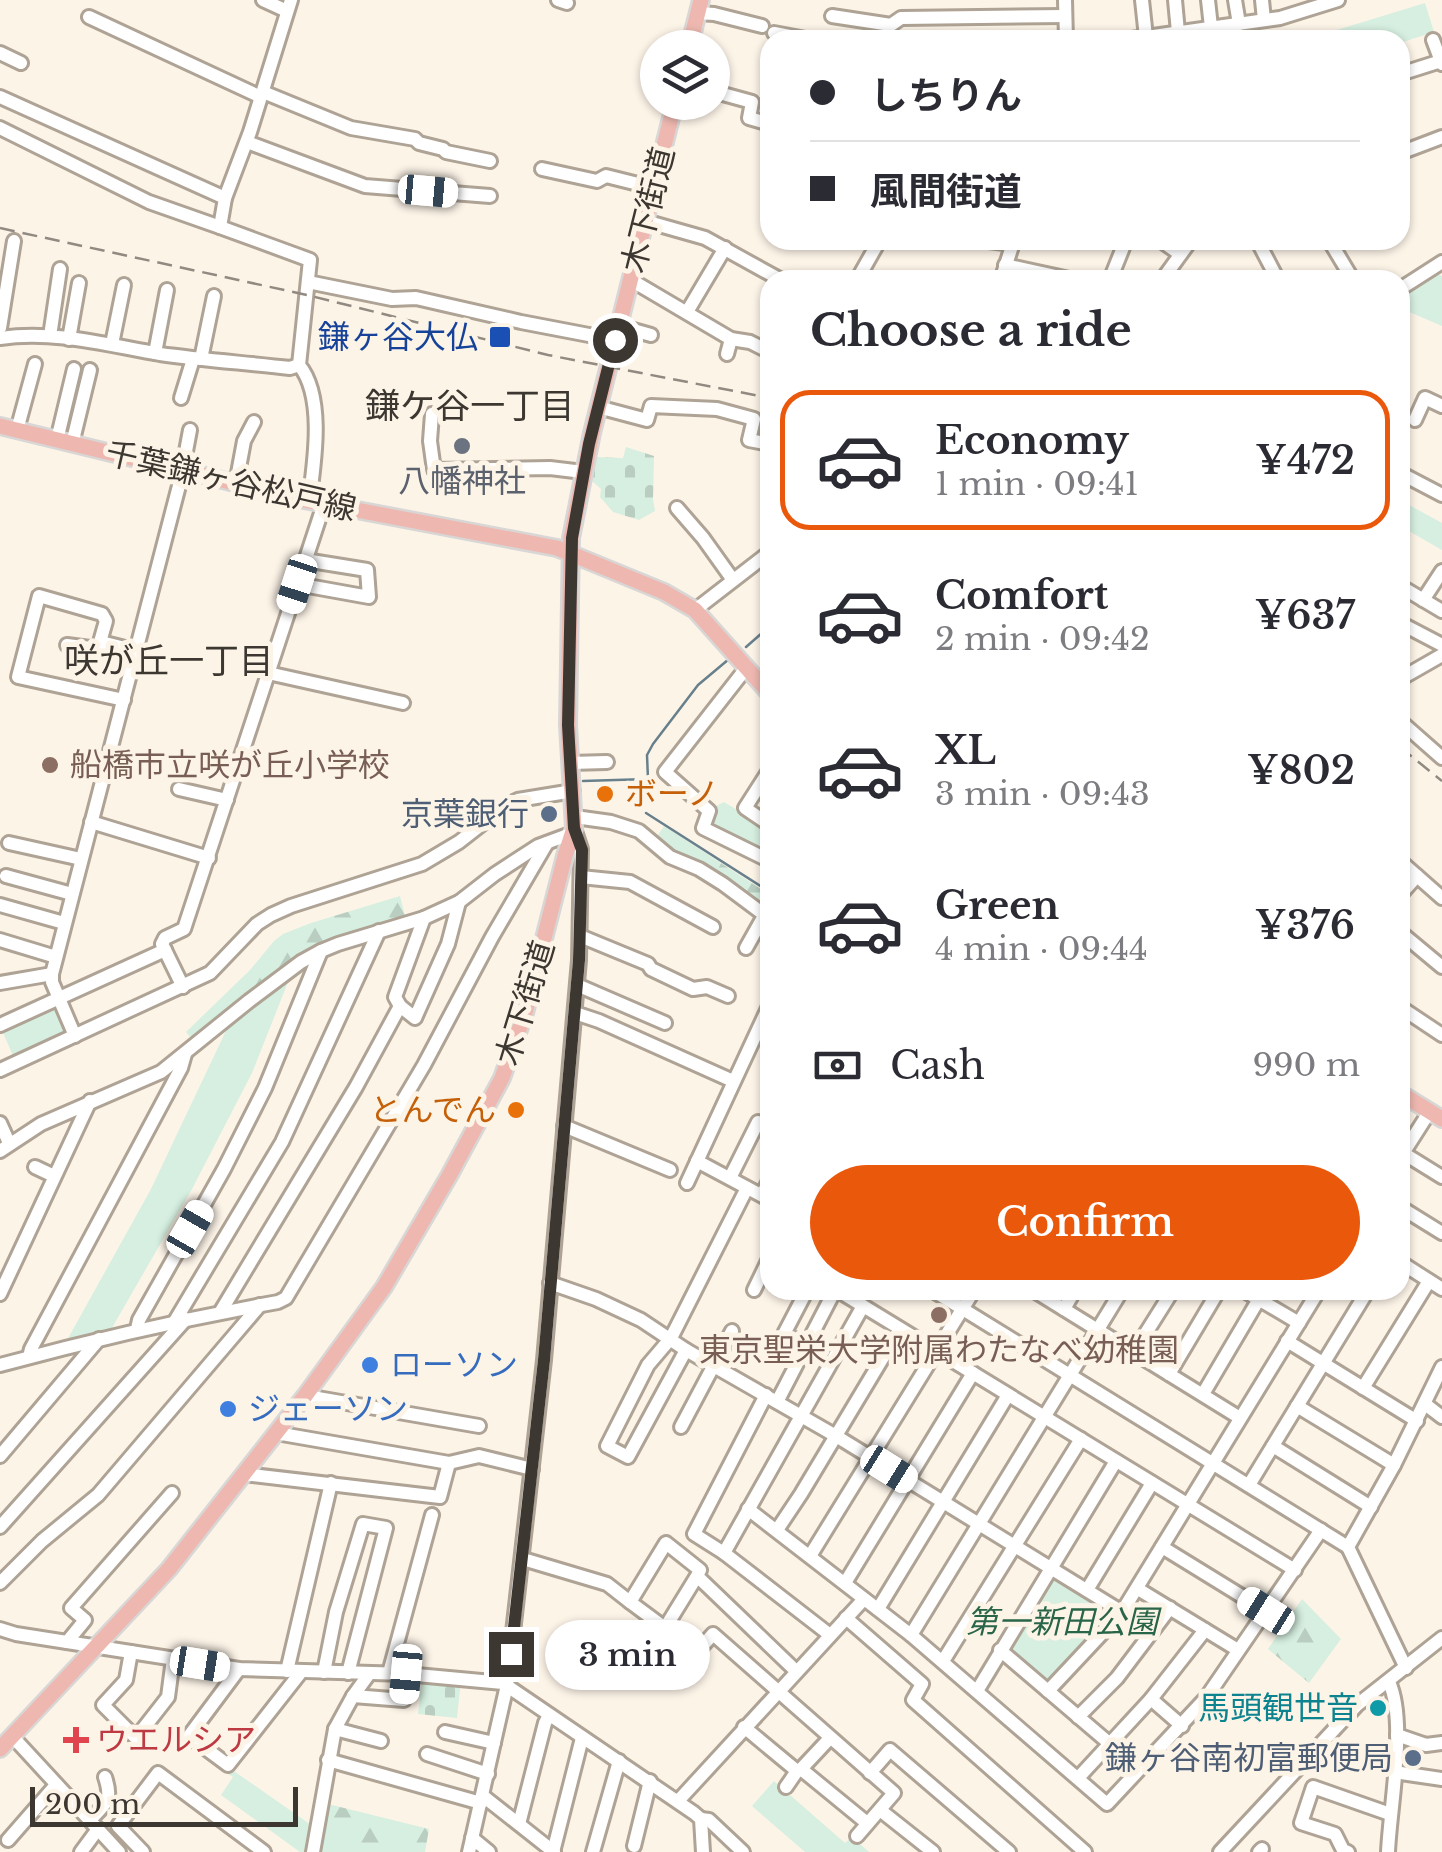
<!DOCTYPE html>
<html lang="en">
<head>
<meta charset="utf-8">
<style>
	body { margin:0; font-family:"Libre Baskerville","Noto Sans JP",serif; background:#f2f2f3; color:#2b2b33; height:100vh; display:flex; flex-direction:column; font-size:38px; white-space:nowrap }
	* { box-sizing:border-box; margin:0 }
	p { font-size:32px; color:#7c7c81 }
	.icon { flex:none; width:55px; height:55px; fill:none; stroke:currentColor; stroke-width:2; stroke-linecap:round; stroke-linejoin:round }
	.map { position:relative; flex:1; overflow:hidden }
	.panel { position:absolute; left:760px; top:270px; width:650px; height:1030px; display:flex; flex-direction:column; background:#fff; border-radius:30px; box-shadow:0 2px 8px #0004 }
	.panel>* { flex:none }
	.hud { position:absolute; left:760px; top:30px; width:650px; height:220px; border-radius:30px; box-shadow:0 2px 8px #0004; display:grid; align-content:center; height:220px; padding:0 50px; background:#fff }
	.fabs { position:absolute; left:640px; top:30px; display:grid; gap:20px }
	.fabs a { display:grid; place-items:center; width:90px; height:90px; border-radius:50%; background:#fff; box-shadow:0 2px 8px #0004; font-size:50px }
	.scale { position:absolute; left:30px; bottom:25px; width:268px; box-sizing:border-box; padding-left:10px; border:5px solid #3c3731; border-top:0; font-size:28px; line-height:35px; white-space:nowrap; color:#3c3731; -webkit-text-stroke:8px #fdf4e8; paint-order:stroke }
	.end { position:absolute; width:45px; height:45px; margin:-22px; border:12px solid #3c3731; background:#fff; box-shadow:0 0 0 5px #fff }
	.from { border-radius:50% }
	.bubble { position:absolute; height:70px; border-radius:35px; background:#fff; box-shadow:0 2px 8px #0004; font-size:32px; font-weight:600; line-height:70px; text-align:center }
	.car { position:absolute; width:30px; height:60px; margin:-30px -15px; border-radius:12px; box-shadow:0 0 8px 2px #0007; background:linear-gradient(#fff 24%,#345 0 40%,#fff 0 76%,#345 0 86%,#fff 0) }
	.hud b { display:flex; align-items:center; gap:35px; height:95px; font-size:38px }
	.hud b+b { border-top:2px solid #e1e1e2 }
	.hud i { width:25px; height:25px; background:#2b2b33 }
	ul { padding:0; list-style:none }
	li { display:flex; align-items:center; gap:30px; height:140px; margin:0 20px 15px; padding:0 30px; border:5px solid transparent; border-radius:30px }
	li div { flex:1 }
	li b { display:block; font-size:38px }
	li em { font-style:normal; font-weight:600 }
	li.current { border-color:#ea580c }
	li>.icon { width:90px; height:90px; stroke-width:1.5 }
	h2 { padding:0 50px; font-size:45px; line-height:120px }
	.pay { display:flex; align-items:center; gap:25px; height:110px; padding:0 50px; font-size:38px }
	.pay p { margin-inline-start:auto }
	.button { display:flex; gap:20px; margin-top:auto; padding:20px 50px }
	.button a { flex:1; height:115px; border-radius:60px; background:#ea580c; color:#fff; font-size:40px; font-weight:600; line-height:115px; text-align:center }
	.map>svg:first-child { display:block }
</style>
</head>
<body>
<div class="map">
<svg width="1442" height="1852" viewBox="0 0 1442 1852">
	<defs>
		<pattern id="forest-firs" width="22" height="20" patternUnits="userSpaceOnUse" patternTransform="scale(2.5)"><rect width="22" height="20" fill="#d6efe0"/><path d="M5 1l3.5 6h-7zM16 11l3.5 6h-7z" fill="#b9cec1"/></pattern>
		<pattern id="cemetery-stones" width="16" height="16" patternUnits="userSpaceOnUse" patternTransform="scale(2.5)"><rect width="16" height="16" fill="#d6efe0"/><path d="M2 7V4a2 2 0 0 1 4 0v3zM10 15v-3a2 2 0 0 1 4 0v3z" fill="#b9cec1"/></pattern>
	</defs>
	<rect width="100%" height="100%" fill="#fdf4e8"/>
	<g fill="url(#forest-firs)">
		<path d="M664 826 770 895V917L654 841Z"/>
		<path d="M400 896 406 920 335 942 195 1043 186 1032 250 970 274 941 283 934 311 923Z"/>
		<path d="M1302 1599 1341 1639 1309 1683 1268 1649Z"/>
		<path d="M324 1803 429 1829 425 1852H316Z"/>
	</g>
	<g fill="url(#cemetery-stones)">
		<path d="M626 447 654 456 653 499 655 511 639 520 613 512 600 497 601 489 592 481 597 457 623 458Z"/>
		<path d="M422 1677 461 1680 457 1718 418 1714Z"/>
	</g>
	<g fill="#d6efe0">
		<path d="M1425 3 1434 32 1400 43V40H1304Z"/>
		<path d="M1435 273 1442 276V326L1400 308V296Z"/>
		<path d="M1400 500 1442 523V550L1400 526Z"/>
		<path d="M724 802 770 830V858L707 825 716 806Z"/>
		<path d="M292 972 252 1073 192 1189 109 1333 66 1342 151 1189 232 1018Z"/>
		<path d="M57 1005 67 1034 14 1058 1 1028Z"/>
		<path d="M1053 1575 1114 1613 1048 1686 1007 1651Z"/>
		<path d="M231 1769 314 1827 310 1852H300L221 1795 233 1777 228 1774Z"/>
		<path d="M774 1781 845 1843 852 1837 869 1852H805L752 1806Z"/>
	</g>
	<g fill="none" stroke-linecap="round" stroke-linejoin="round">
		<g stroke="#68808c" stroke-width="2.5">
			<path d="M746 647 770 626"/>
			<path d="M583 781 648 779 647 755 653 744 698 685 729 659"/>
			<path d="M646 813 770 892"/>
		</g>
		<g stroke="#aea395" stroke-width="18">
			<g id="minor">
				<path d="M263 0 287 11"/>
				<path d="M291 0 250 132 225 198 220 227 310 260 299 365C324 395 315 458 310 495"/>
				<path d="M558 0 567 3"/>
				<path d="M1065 0 1066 40"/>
				<path d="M1142 0 1146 37"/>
				<path d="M1175 0 1178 32"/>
				<path d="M1208 0 1211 27"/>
				<path d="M1235 0 1239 24"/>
				<path d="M1262 0 1264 20"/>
				<path d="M698 13 714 14 762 26"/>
				<path d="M832 16 891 25 901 18 1065 16"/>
				<path d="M89 17 261 97"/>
				<path d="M774 33 811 40"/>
				<path d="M1066 39H1132L1280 18 1338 0"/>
				<path d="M1433 40 1442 64"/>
				<path d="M0 53 21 63"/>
				<path d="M1400 74 1441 61"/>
				<path d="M712 91 752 102 749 118 770 124"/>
				<path d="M263 92 351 128 415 139 419 143 443 149 446 152 490 161"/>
				<path d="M0 97 225 198"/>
				<path d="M0 128 149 202 220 227"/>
				<path d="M247 142 365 186 490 196"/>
				<path d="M1400 153 1442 137"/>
				<path d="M542 169 597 181 606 176 654 188"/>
				<path d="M645 221 705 238 781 280"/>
				<path d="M980 240 1013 244"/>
				<path d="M1160 240 1180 254"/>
				<path d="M1257 240 1278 280"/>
				<path d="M1329 240 1353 280"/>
				<path d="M1005 265 1074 280"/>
				<path d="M631 280 731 339 750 342 770 352"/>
				<path d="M857 280 878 243"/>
				<path d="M1001 280 1014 240"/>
				<path d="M1110 280 1126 240"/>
				<path d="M1162 280 1191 240"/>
				<path d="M308 282 392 299 416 298 521 322 615 340"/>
				<path d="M1400 289 1442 262"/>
				<path d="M687 312 725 248"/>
				<path d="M619 326 651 335"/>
				<path d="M0 328 14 241"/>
				<path d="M50 336 60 269"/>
				<path d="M0 338C54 330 107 345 160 354 203 360 247 363 290 368L299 365"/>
				<path d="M69 339 79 283"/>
				<path d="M112 344 124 285"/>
				<path d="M155 353 167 290"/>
				<path d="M727 354 731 339"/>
				<path d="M201 359 214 296"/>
				<path d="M181 398 193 359"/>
				<path d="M598 407 647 420 651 406 717 409 754 419 749 440 770 444"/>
				<path d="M432 414 430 441 434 470 550 468 583 472"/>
				<path d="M1415 420 1425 398 1442 406"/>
				<path d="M17 430 35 364"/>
				<path d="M57 440 74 369"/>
				<path d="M72 444 90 370"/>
				<path d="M1400 473 1442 495"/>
				<path d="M236 484 244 441 254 422"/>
				<path d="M677 508 703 538 733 580"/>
				<path d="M297 584 369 597 367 570 305 560"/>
				<path d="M1400 586 1442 611"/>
				<path d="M1423 600 1442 571"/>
				<path d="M695 610 770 552"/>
				<path d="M1400 623 1442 645"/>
				<path d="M101 642 137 651"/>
				<path d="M67 645 98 649 106 621 102 614 39 596 18 677 124 700"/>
				<path d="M747 667 665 772 709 811 703 828 770 861"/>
				<path d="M268 673 403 703"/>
				<path d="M1400 679 1442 655"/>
				<path d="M1400 721 1442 758"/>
				<path d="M570 763 607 762"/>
				<path d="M770 769 745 808 770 825"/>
				<path d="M179 789 227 800"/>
				<path d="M575 817 611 822 639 831 670 857 699 869 723 884 770 919"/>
				<path d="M91 822 209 858"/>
				<path d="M9 843 81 859"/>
				<path d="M1400 861 1442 898"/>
				<path d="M6 876 72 894"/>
				<path d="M581 877 630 882 713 927"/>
				<path d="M1400 895 1417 876"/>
				<path d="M0 905 64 923"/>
				<path d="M1400 932 1442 967"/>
				<path d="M580 936 648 964 651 969 693 989 707 987 728 996"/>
				<path d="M0 940 56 957"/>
				<path d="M746 948 764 916"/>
				<path d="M0 983 52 974"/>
				<path d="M577 985 665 1023"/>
				<path d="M183 987 162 944 165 938 184 929 185 926 324 504"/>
				<path d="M400 1006 395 997 424 918"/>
				<path d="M1400 1007 1442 1035"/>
				<path d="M575 1013 599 1021 733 1081"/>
				<path d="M0 1025 165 950"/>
				<path d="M75 1036 52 982V974L181 478 190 430"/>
				<path d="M0 1070 210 973 257 924 271 915 291 906 422 864 459 842 505 806 518 800 573 791"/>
				<path d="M0 1123 9 1143"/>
				<path d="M564 1126 670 1170"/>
				<path d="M0 1151 41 1124 161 1072 249 1001 301 962 321 951 338 944 424 918 459 902 495 874 538 846 573 833"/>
				<path d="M1400 1151 1442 1177"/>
				<path d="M1400 1158 1430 1111"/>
				<path d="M697 1161 770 1200"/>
				<path d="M35 1167 54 1176"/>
				<path d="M730 1178 758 1122 770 1128"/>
				<path d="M687 1183 770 1004"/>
				<path d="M762 1195 770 1179"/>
				<path d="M1400 1207 1442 1233"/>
				<path d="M1400 1262 1442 1289"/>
				<path d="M550 1283 596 1299 641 1320 686 1350 836 1436 1122 1612"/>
				<path d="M754 1290 770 1257"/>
				<path d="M837 1290 1295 1570"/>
				<path d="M932 1290 1348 1547"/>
				<path d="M1033 1290 1240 1418"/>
				<path d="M1243 1290 1299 1323"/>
				<path d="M0 1294 90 1101"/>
				<path d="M1064 1309 1075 1290"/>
				<path d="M221 1311 356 1087 400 1006 415 1018 448 944 459 902"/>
				<path d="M175 1321 282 1142 379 931"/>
				<path d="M137 1329 139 1320 224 1169 265 1088 321 951"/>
				<path d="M1287 1341 1417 1421"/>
				<path d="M806 1345 784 1334 807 1290"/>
				<path d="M686 1350 628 1457 607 1446 648 1365 671 1338 747 1188"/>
				<path d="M1134 1352 1173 1290"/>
				<path d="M29 1357 31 1349 181 1068 185 1054"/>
				<path d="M0 1365C92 1340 184 1319 278 1302L286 1298 424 1065 492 937 547 843"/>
				<path d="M1169 1374 1219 1290"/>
				<path d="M1363 1388 1429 1281"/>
				<path d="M308 1392 312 1397 479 1426"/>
				<path d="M1203 1394 1259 1299"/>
				<path d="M766 1395 694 1534 724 1553 830 1635"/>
				<path d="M777 1402 835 1290"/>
				<path d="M1425 1404 1442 1417"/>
				<path d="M1297 1406 1394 1465"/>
				<path d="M681 1427 732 1331"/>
				<path d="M276 1433 449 1463 479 1456 532 1469"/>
				<path d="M1273 1446 1371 1507"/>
				<path d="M0 1456 99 1339"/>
				<path d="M244 1474 440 1497 449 1463"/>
				<path d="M1249 1485 1368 1290"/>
				<path d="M748 1509 911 1635 1107 1804 1206 1698 1321 1530"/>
				<path d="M0 1527 186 1319"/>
				<path d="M777 1530 801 1494 900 1329"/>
				<path d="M1162 1547 1266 1611"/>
				<path d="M724 1553 863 1306"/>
				<path d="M810 1556 974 1290"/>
				<path d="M523 1559 607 1584 630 1602"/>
				<path d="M697 1576 665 1628 630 1602 666 1543 700 1570 697 1576 796 1671"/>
				<path d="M0 1583 42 1541 98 1495 260 1305"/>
				<path d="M845 1583 973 1373"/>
				<path d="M1138 1589 1238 1650"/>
				<path d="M1087 1590 1152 1483"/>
				<path d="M878 1609 1008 1395"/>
				<path d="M846 1618 922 1684 913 1700 1085 1852"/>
				<path d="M0 1629 16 1634 239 1669 406 1674 503 1683 694 1813 701 1819 703 1852"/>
				<path d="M911 1635 1122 1290"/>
				<path d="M67 1642 85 1620 71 1608 172 1493"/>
				<path d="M1000 1650 1109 1743"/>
				<path d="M131 1652 126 1680 103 1705 136 1738 168 1697 173 1659"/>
				<path d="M690 1660 713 1634 894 1793 857 1836"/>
				<path d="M943 1661 1081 1439"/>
				<path d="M1406 1668 1348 1547 1394 1465 1442 1367"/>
				<path d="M239 1669 189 1736 228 1765 301 1672"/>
				<path d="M287 1671 331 1483"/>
				<path d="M324 1672 336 1612 363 1524 386 1528 348 1673"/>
				<path d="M389 1673 432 1515"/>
				<path d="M977 1691 1116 1461"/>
				<path d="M1048 1691 1122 1612 1319 1290"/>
				<path d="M353 1696 404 1700 406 1674"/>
				<path d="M1151 1699 1182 1726"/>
				<path d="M1078 1717 1117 1678 1170 1608"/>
				<path d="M744 1727 797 1771 801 1769 867 1823"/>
				<path d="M335 1729 381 1741"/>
				<path d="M445 1732 494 1743"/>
				<path d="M1397 1735 1426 1745 1442 1743"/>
				<path d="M12 1736 119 1852"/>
				<path d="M427 1754 488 1774"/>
				<path d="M328 1760 481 1803"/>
				<path d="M801 1769 830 1738"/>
				<path d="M1394 1772 1442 1779"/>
				<path d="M870 1773 890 1750 1009 1852"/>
				<path d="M1078 1778 1151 1699 1205 1630"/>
				<path d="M786 1787 797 1771"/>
				<path d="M483 1796 554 1852"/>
				<path d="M678 1801 864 1599"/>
				<path d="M880 1810 933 1852"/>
				<path d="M701 1819 709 1820 743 1852"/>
				<path d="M90 1820C106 1803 113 1801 105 1777"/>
				<path d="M519 1824 545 1723 549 1715"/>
				<path d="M472 1838 489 1852"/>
				<path d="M8 1840 56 1785"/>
				<path d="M634 1846 650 1781"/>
				<path d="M81 1852 98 1829"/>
				<path d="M143 1852 118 1826 158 1773 264 1852"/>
				<path d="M313 1852 335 1729 353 1696 369 1674"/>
				<path d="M469 1852 507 1685 544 1360 579 960 581 849 574 828"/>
				<path d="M553 1852 582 1738"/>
				<path d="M593 1852 619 1761"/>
				<path d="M1220 1852 1357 1705 1442 1638"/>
				<path d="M1259 1852 1262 1849"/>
				<path d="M1348 1852 1343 1850 1335 1834 1301 1823 1313 1787 1390 1814"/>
				<path d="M1388 1852C1390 1806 1407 1722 1389 1682"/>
			</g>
		</g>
		<g stroke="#d8d7d6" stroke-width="20">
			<g id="major">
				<path d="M689 48 701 0"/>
				<path d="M0 426 304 500 557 548 664 592 695 610 770 694"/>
				<path d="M1400 1093 1442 1119"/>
				<path d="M0 1749 169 1569 305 1396 384 1287 449 1176 502 1078 525 1013 565 856 574 828 568 725 571 538 592 433 675 102"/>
			</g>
		</g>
		<use href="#minor" stroke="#fff" stroke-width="12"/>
		<use href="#major" stroke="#eeb8b0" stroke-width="15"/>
		<g stroke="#918a81" stroke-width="2.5" stroke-dasharray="15 8" stroke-linecap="butt">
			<path d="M0 228 307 295 548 355 770 398"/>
			<path d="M1400 747 1442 781"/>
		</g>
	</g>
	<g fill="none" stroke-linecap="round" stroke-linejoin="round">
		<path stroke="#3c3731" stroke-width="12" d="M511 1654 544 1360 579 960 582 850 574 828 568 725 572 538 589 444 615 340"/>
	</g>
	<rect fill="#1a4fb4" stroke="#fdf4e8" stroke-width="4" x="488" y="325" width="24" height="24" rx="5"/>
	<circle fill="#6b7280" stroke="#fdf4e8" stroke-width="4" cx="462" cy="446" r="10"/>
	<g fill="#8d6e63" stroke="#fdf4e8" stroke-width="4">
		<circle cx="50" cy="765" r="10"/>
		<circle cx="939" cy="1315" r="10"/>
	</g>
	<g fill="#e8710a" stroke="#fdf4e8" stroke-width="4">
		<circle cx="605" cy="794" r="10"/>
		<circle cx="516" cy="1110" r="10"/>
	</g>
	<g fill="#5c6f8a" stroke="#fdf4e8" stroke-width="4">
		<circle cx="549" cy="814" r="10"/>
		<circle cx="1413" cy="1758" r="10"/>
	</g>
	<g fill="#3f7fe0" stroke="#fdf4e8" stroke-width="4">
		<circle cx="370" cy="1365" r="10"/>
		<circle cx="228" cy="1409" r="10"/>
	</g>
	<circle fill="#0f9aa8" stroke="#fdf4e8" stroke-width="4" cx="1378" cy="1708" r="10"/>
	<path fill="#e0444e" stroke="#fdf4e8" stroke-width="4" d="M71 1725h10v10h10v10h-10v10h-10v-10h-10v-10h10z"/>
	<g text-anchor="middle" stroke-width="10" stroke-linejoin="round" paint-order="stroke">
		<g font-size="32" fill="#3c3731" stroke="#fdf4e8">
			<text transform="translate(648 210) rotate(-76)" y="11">木下街道</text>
			<text transform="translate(231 481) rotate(13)" y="11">千葉鎌ヶ谷松戸線</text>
			<text transform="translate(525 1003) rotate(-73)" y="11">木下街道</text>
		</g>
		<g font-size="32" fill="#164399" stroke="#fdf4e8" text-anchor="end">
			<text x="478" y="348">鎌ヶ谷大仏</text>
		</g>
		<g font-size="32" fill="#5b616d" stroke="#fdf4e8">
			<text x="462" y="492">八幡神社</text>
		</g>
		<g font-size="32" fill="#785e54" stroke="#fdf4e8" text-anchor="start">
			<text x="70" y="776">船橋市立咲が丘小学校</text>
			<text x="939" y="1361" text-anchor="middle">東京聖栄大学附属わたなべ幼稚園</text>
		</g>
		<g font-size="32" fill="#c56008" stroke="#fdf4e8" text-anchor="start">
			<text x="625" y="805">ボーノ</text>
			<text x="496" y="1121" text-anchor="end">とんでん</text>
		</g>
		<g font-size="32" fill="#4e5e75" stroke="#fdf4e8" text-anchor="end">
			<text x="529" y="825">京葉銀行</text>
			<text x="1393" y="1769">鎌ヶ谷南初富郵便局</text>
		</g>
		<g font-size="32" fill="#366cbe" stroke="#fdf4e8" text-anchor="start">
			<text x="390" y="1376">ローソン</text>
			<text x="248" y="1420">ジェーソン</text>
		</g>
		<g font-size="32" font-style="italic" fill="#296548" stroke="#fdf4e8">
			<text x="1062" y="1633">第一新田公園</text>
		</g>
		<g font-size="32" fill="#0d838f" stroke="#fdf4e8" text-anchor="end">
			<text x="1358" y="1719">馬頭観世音</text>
		</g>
		<g font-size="32" fill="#be3a42" stroke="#fdf4e8" text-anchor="start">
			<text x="96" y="1751">ウエルシア</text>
		</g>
		<g font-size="35" fill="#3c3731" stroke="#fdf4e8">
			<text x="470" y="418">鎌ケ谷一丁目</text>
			<text x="169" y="673">咲が丘一丁目</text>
		</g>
	</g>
</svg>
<div class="fabs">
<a><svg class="icon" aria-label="layers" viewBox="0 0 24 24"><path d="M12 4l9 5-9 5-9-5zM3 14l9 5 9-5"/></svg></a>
</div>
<div class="scale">200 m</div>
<i class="end from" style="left:615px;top:340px"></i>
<i class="end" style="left:511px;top:1654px"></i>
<div class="bubble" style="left:545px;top:1620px;width:165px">3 min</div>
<i class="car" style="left:428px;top:191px;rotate:95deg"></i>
<i class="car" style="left:297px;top:584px;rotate:198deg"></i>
<i class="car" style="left:190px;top:1229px;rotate:30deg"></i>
<i class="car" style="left:889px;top:1469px;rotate:122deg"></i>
<i class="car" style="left:1266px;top:1611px;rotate:302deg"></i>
<i class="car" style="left:200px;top:1664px;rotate:99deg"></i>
<i class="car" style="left:406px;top:1674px;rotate:185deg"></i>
<div class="hud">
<b><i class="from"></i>しちりん</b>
<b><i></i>風間街道</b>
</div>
<section class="panel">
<h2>Choose a ride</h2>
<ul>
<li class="current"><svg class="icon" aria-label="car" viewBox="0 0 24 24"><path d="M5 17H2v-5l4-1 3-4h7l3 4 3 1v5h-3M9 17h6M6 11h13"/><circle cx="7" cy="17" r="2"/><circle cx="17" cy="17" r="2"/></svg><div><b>Economy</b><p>1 min · 09:41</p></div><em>¥472</em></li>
<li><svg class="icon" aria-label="car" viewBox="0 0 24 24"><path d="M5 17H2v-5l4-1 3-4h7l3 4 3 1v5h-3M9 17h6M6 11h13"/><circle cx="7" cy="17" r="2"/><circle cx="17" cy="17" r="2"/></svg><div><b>Comfort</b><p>2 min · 09:42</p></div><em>¥637</em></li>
<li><svg class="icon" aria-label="car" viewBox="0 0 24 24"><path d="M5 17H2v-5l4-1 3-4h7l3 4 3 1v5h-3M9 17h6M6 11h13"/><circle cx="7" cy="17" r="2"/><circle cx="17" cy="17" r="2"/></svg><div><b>XL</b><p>3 min · 09:43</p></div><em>¥802</em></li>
<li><svg class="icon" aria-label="car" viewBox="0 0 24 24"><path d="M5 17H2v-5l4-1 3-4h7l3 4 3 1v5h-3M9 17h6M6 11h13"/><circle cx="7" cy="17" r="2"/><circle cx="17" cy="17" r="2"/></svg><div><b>Green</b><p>4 min · 09:44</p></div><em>¥376</em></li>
</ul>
<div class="pay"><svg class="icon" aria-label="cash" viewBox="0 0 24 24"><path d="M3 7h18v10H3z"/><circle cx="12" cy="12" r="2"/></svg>Cash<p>990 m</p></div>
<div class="button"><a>Confirm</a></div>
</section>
</div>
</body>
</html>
